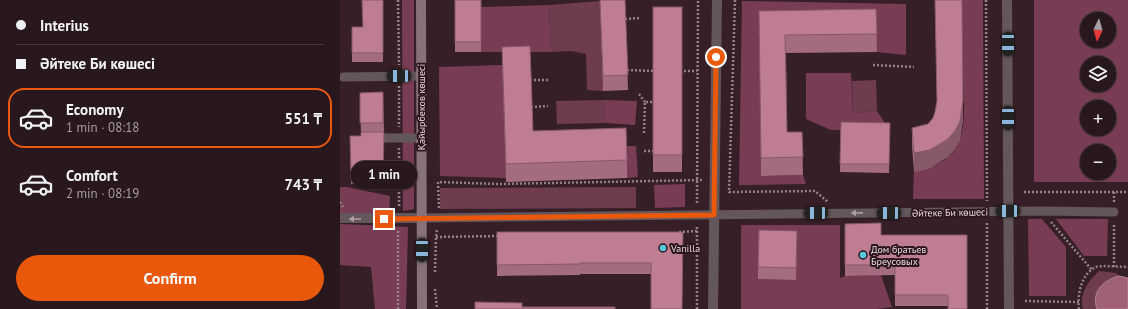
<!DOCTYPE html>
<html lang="en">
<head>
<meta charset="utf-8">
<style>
	body { margin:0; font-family:"PT Sans",sans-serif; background:#312027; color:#f1f3f6; height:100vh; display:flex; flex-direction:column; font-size:15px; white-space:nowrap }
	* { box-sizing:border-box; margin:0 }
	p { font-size:13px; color:#a59fa4 }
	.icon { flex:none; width:22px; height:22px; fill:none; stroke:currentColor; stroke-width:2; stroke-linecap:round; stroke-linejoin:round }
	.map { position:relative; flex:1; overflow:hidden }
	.details { display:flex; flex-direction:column; background:#29171e; width:340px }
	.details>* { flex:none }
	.hud { display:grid; align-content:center; height:88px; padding:0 16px; background:#29171e }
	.needle { width:26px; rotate:185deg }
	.buttons { position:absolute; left:740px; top:12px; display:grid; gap:8px }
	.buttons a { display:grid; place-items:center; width:36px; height:36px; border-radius:50%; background:#29171e; box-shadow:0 1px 3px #0004,0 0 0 1px #45363c; font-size:20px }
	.end { position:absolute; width:18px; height:18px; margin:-9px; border:5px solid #ea580c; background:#fff; box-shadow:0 0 0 2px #fff }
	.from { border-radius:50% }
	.bubble { position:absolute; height:28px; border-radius:14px; background:#29171e; box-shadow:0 1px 3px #0004,0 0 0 1px #45363c; font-size:13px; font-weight:800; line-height:28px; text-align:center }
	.car { position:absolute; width:12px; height:24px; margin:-12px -6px; border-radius:5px; box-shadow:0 0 3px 1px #0007; background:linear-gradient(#222 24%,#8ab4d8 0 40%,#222 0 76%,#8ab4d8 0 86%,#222 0) }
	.hud b { display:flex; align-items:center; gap:14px; height:38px; font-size:15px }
	.hud b+b { border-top:1px solid #45363c }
	.hud i { width:10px; height:10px; background:#f1f3f6 }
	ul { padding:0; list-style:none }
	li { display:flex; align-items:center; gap:12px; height:60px; margin:0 8px 6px; padding:0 8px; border:2px solid transparent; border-radius:16px }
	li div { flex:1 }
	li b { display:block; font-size:15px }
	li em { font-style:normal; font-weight:800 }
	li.current { border-color:#ea580c }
	li>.icon { width:36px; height:36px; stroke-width:1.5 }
	.cta { display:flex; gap:8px; margin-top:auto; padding:8px 16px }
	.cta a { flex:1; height:46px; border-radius:24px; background:#ea580c; color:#fff; font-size:16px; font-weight:800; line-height:46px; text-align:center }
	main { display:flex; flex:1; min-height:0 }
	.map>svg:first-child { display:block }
</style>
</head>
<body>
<main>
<section class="details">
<div class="hud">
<b><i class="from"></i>Interius</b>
<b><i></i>Әйтеке Би көшесі</b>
</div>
<ul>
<li class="current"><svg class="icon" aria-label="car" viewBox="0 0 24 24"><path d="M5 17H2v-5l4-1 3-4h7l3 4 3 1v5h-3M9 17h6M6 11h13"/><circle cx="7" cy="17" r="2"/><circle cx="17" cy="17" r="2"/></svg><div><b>Economy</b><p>1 min · 08:18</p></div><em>551 ₸</em></li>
<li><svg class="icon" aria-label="car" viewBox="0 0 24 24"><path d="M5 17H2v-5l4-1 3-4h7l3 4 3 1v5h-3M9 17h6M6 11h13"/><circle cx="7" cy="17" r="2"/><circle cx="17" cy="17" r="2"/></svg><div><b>Comfort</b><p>2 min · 08:19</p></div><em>743 ₸</em></li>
</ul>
<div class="cta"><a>Confirm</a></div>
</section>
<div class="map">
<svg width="788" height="309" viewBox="0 0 788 309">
	<rect width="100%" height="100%" fill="#371f28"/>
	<g fill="#6f3c4f">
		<path d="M260 1 263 91 247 90 246 54 231 51 211 52 209 5Z"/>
		<path d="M536 80 537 111 513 113 512 81Z"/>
		<path d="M265 100V123L217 124 216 101Z"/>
		<path d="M296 187V208L100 209V188Z"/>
		<path d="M759 271 776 273 779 276C760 280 761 289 756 306L757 309H743C739 294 748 281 759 271Z"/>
	</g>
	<g fill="#783d54" fill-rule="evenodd">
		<path d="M62 0H74V209L63 211Z"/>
		<path d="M622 0H643L644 199H573L574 171C590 168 607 163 616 148 628 129 623 96 623 73 623 49 623 24 622 0Z"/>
		<path d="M694 0H788V182H694ZM747 19H769V41H747ZM747 63H769V85H747ZM747 107H769V129H747ZM747 151H769V173H747Z"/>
		<path d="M402 1 566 4V55L537 52 536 28 419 29 421 176 463 175 466 184 399 185Z"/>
		<path d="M209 5 211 52H141V7Z"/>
		<path d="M162 65 166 178 100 176 99 67Z"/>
		<path d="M466 73H511L513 113 537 111 550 131 491 130 466 119Z"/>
		<path d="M265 100 297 101 295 125 265 123Z"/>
		<path d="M286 146H296L298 177 287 178Z"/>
		<path d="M345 184V207L315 208 314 185Z"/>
		<path d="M0 187H7L50 196 49 215H0Z"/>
		<path d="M688 219H702L726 247V296H689Z"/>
		<path d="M716 219H768L767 256H744Z"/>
		<path d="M0 224 68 227 66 309H35L31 267 0 265Z"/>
		<path d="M401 225H500V278L505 276 541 275 552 307 536 309H401Z"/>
	</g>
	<path fill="#a06178" stroke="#b68597" d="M779 276 788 278V309H757C751 291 764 280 779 276Z"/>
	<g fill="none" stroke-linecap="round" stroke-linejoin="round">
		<g stroke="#958188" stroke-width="2.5" stroke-dasharray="2 2" stroke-linecap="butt">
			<path d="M58 0 59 65"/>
			<path d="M395 0 389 192 475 191 488 202"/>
			<path d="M646 0 647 201"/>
			<path d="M285 19 299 18"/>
			<path d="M533 65 574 67"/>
			<path d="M287 70 315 71"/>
			<path d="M340 71H357"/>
			<path d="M190 80H208"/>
			<path d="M59 86V127"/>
			<path d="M299 94 305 102"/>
			<path d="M191 107 208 106"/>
			<path d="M304 133 305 102H313"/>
			<path d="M59 148V207"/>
			<path d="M304 151H313"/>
			<path d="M684 192H788"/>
			<path d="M774 192V202"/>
			<path d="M0 202 3 207"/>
			<path d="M357 203 358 0"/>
			<path d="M99 208 98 182 158 184 363 180"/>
			<path d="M711 222 752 270"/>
			<path d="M339 232 357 231"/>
			<path d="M96 237 158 236"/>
			<path d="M774 267V223"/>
			<path d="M95 272 96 237 97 229"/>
			<path d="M95 289 97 309"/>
			<path d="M685 301 739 302"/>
			<path d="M58 309V229"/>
			<path d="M357 309V225"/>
			<path d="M647 309V222"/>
			<path d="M739 309C737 295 741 274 756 267 762 265 781 267 788 267"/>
		</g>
		<g stroke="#64575b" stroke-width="9">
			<path d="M3 77 81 76"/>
			<path d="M33 138H82"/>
			<path d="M82 218 702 211 774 212"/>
		</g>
		<g stroke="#64575b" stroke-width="10">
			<path d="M0 218H82"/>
			<path d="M373 309 377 0"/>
		</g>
		<path stroke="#64575b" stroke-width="10" d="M667 0 669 309"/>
		<path stroke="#867278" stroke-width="10" d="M81 0 82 309"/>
	</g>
	<g fill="#a46c7f">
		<path d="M43 0V62H12V27H23Z"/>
		<rect x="115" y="0" width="26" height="52"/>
		<path d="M260 0H285L288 90 263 91Z"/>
		<path d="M595 0H622L623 119 620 140 615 149 608 157 590 168 574 172 572 146V128L588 124 593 118 595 112 597 103Z"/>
		<rect x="313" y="7" width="29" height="165"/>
		<path d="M536 9 537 52 446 53 447 132H462L463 175 421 176 419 29Z"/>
		<path d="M162 47 193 131 287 160V178L166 182 162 65Z"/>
		<path d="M43 92 44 132 43 185 11 184 10 136H21L20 93Z"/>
		<path d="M501 122 550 123 549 173 500 172Z"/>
		<path d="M505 224 541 235H627L608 306H555V275L505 276Z"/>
		<path d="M457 231 456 280 418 279V267Z"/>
		<path d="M157 232H343L311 274H240V275L157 276Z"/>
	</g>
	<path fill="#865868" d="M623 101V119L620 140 615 149 608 157 590 168 574 172V153Z"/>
	<g fill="#bf7d94" stroke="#865868">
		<path d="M22 0H43V53H12V27H23Z"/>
		<rect x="115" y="0" width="26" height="42"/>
		<path d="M260 0H285L288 75 263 76Z"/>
		<path d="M595 0H622L623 101 620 121 615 131 608 139 590 150 574 153 572 128 588 124 593 118 595 112 597 101Z"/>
		<rect x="313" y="7" width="29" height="148"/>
		<path d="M536 9 537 34 445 35 447 132H462L463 157 421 158 419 11Z"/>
		<path d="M190 46 193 131 286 128 287 160 166 164 162 47Z"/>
		<path d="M43 92V123H20V93Z"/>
		<path d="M501 122 550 123 549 164H500Z"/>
		<path d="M21 132H44L43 172H11L10 136H21Z"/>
		<path d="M541 223V235H627V309H608V295H555V265H505V224Z"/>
		<path d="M419 230 457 231 456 268 418 267Z"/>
		<path d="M157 232H343L342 309H311V263H240V264L157 265Z"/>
		<path d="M135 302 182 303V307H275V309H135Z"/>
	</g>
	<defs><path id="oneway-solid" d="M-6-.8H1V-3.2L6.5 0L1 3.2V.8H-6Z"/></defs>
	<g fill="#ae9ea3">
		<use href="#oneway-solid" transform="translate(517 213) rotate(179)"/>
		<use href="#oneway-solid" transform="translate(15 219) rotate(-180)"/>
	</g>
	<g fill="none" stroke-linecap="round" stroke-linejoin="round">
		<path stroke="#ea580c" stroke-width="5" d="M44 219 374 215 376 57"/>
	</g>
	<g fill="#53cbda" stroke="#2c161e" stroke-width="1.5">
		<circle cx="323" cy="248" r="4"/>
		<circle cx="523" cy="255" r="4"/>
	</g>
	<g text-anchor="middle" stroke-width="4" stroke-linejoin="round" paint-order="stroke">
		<g font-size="10" fill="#ead9de" stroke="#2c161e">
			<text transform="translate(81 107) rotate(-90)" y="4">Қайырбеков көшесі</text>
			<text transform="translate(610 212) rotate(-1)" y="4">Әйтеке Би көшесі</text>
		</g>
		<g font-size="10" fill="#ead9de" stroke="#2c161e" text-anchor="start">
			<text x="331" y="252">Vanilla</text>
			<text x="531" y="253">Дом братьев<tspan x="531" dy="12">Бреусовых</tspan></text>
		</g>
	</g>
</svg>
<div class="buttons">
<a><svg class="needle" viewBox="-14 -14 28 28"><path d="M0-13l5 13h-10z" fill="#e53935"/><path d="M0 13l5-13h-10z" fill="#a59fa4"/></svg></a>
<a><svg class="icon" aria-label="layers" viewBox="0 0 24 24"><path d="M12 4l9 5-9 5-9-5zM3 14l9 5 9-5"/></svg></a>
<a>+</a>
<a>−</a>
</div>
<i class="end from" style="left:376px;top:57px"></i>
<i class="end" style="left:44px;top:219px"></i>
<div class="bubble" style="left:11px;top:161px;width:66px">1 min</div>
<i class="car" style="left:668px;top:44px;rotate:180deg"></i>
<i class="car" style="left:59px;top:76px;rotate:270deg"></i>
<i class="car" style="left:668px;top:118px;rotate:180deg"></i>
<i class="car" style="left:668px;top:211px;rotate:269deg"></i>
<i class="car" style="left:476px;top:213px;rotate:269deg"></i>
<i class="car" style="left:549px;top:213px;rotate:269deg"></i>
<i class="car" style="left:82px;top:250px;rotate:180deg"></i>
</div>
</main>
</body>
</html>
